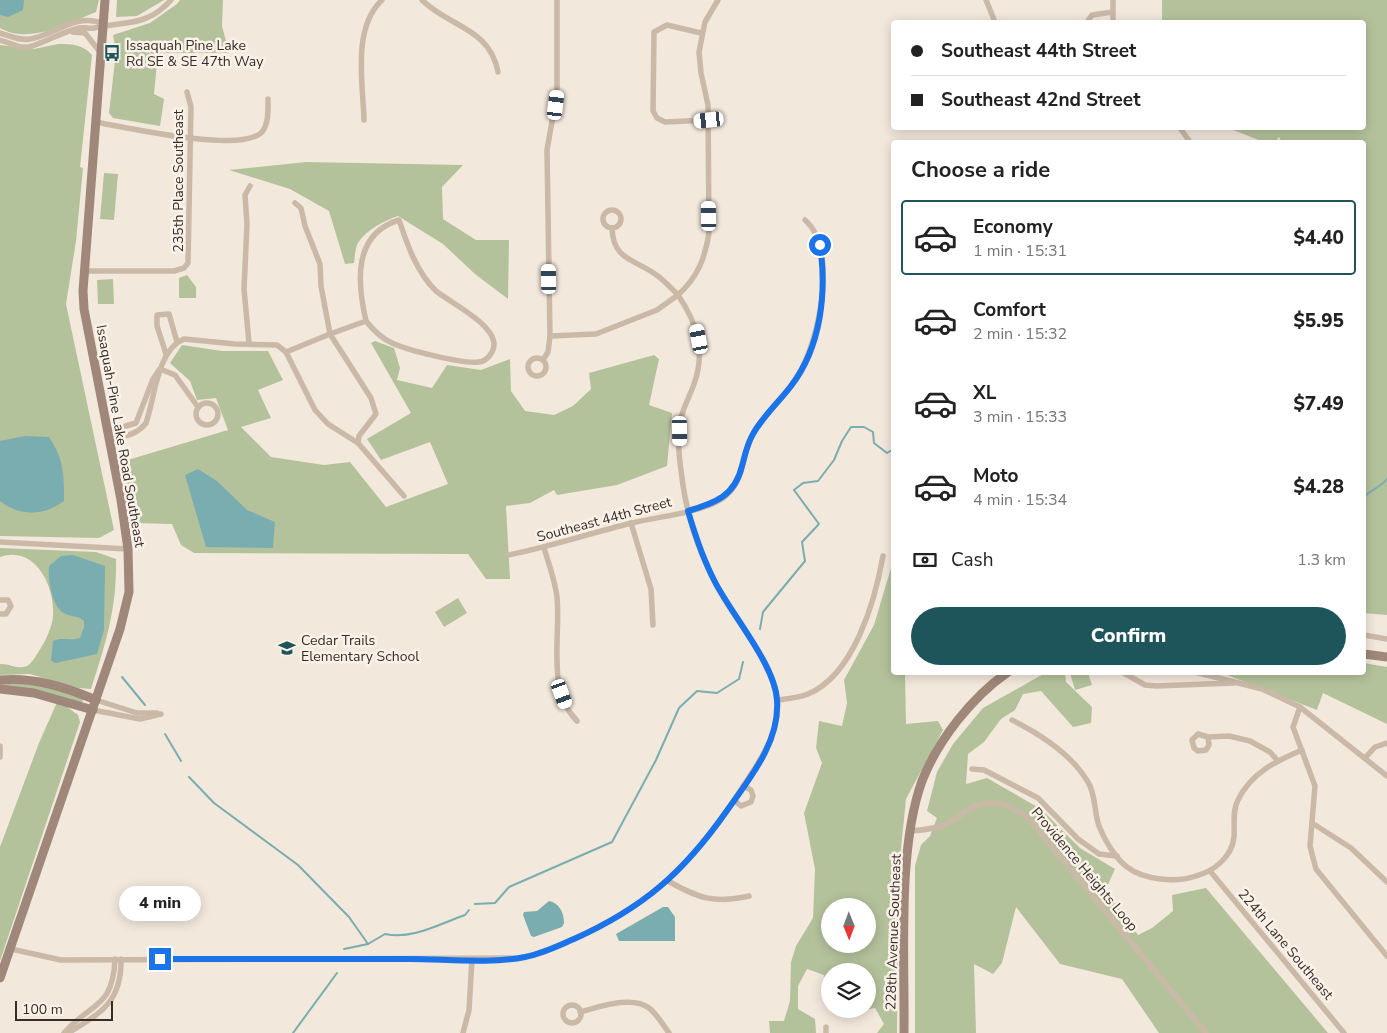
<!DOCTYPE html>
<html lang="en">
<head>
<meta charset="utf-8">
<style>
	body { margin:0; font-family:"Nunito Sans",sans-serif; background:#f6f6f6; color:#222; height:100vh; display:flex; flex-direction:column; font-size:19px; white-space:nowrap }
	* { box-sizing:border-box; margin:0 }
	p { font-size:16px; color:#767676 }
	.icon { flex:none; width:28px; height:28px; fill:none; stroke:currentColor; stroke-width:2; stroke-linecap:round; stroke-linejoin:round }
	.map { position:relative; flex:1; overflow:hidden }
	.drawer { position:absolute; left:891px; top:140px; width:475px; height:535px; display:flex; flex-direction:column; background:#fff; border-radius:5px; box-shadow:0 2px 12px #0003 }
	.drawer>* { flex:none }
	.banner { position:absolute; left:891px; top:20px; width:475px; height:110px; border-radius:5px; box-shadow:0 2px 12px #0003; display:grid; align-content:center; height:110px; padding:0 20px; background:#fff }
	.needle { width:32px; rotate:179deg }
	.fabs { position:absolute; left:821px; top:898px; display:grid; gap:10px }
	.fabs a { display:grid; place-items:center; width:55px; height:55px; border-radius:50%; background:#fff; box-shadow:0 2px 12px #0003; font-size:25px }
	.scale { position:absolute; left:15px; bottom:12px; width:98px; box-sizing:border-box; padding-left:5px; border:2px solid #372d28; border-top:0; font-size:14px; line-height:18px; white-space:nowrap; color:#372d28; -webkit-text-stroke:4px #faf2e9; paint-order:stroke }
	.end { position:absolute; width:22px; height:22px; margin:-11px; border:6px solid #1a73e8; background:#fff; box-shadow:0 0 0 2px #fff }
	.from { border-radius:50% }
	.bubble { position:absolute; height:35px; border-radius:18px; background:#fff; box-shadow:0 2px 12px #0003; font-size:16px; font-weight:800; line-height:35px; text-align:center }
	.car { position:absolute; width:15px; height:30px; margin:-15px -8px; border-radius:6px; box-shadow:0 0 4px 1px #0007; background:linear-gradient(#fff 24%,#345 0 40%,#fff 0 76%,#345 0 86%,#fff 0) }
	.banner b { display:flex; align-items:center; gap:18px; height:48px; font-size:19px }
	.banner b+b { border-top:1px solid #e0e0e0 }
	.banner i { width:12px; height:12px; background:#222 }
	ul { padding:0; list-style:none }
	li { display:flex; align-items:center; gap:15px; height:75px; margin:0 10px 8px; padding:0 10px; border:2px solid transparent; border-radius:5px }
	li div { flex:1 }
	li b { display:block; font-size:19px }
	li em { font-style:normal; font-weight:800 }
	li.selected { border-color:#1d555a }
	li>.icon { width:45px; height:45px; stroke-width:1.5 }
	h2 { padding:0 20px; font-size:22px; line-height:60px }
	.pay { display:flex; align-items:center; gap:12px; height:55px; padding:0 20px; font-size:19px }
	.pay p { margin-inline-start:auto }
	.button { display:flex; gap:10px; margin-top:auto; padding:10px 20px }
	.button a { flex:1; height:58px; border-radius:30px; background:#1d555a; color:#fff; font-size:20px; font-weight:800; line-height:58px; text-align:center }
	.map>svg:first-child { display:block }
</style>
</head>
<body>
<div class="map">
<svg width="1387" height="1033" viewBox="0 0 1387 1033">
	<rect width="100%" height="100%" fill="#f3e8dc"/>
	<g fill="#b4c29c" fill-rule="evenodd">
		<path d="M0 0H99L96 12C69 23 29 45 0 28Z"/>
		<path d="M117 0H164L137 16 116 17Z"/>
		<path d="M180 0H223L222 26 229 53H158L154 94 164 99 160 126 113 118 109 113 116 52 113 35 150 23 177 4Z"/>
		<path d="M1162 0H1387V615L1364 613V142H1282L1279 137 1275 142H1264L1228 128H1364V22H1162Z"/>
		<path d="M58 44C72 44 82 44 92 55L80 167 83 168 76 241 66 304 114 530 99 538 0 536V45L34 49Z"/>
		<path d="M306 162 463 165 442 187 443 219 476 240H509L508 299 475 274 443 244 398 216C384 221 366 230 358 243 355 248 355 257 354 263L345 264 329 211 290 189 229 170Z"/>
		<path d="M104 173 118 174 114 220 100 219Z"/>
		<path d="M187 275 196 287V298H179V278Z"/>
		<path d="M113 279 114 304H98L97 280Z"/>
		<path d="M375 341 394 348 400 368 397 380 432 388 447 365 481 370 510 359 511 391 525 411 554 415 573 406 591 389 589 373 654 355 659 359 649 405 672 413 667 466 617 485 557 495 554 490 530 503 506 506 510 579H486L468 554 194 553 181 545 172 524 134 523 121 462 228 430 216 398 197 400 190 381 170 363 182 345 222 351H268L283 380 258 390 271 418 241 427 271 457 324 465 350 462 386 507 448 484 430 442 381 460 367 439 411 413 371 343Z"/>
		<path d="M0 548 96 552 116 559C117 608 106 643 91 689L78 688 30 674 0 675V664C9 663 17 670 27 666 32 663 36 656 39 651 45 642 53 626 53 615 55 586 35 545 0 557Z"/>
		<path d="M894 558V672L905 673 906 724 938 721 943 730 906 799 900 858 890 857 898 893 897 1033H877L884 1024 875 1008 852 1012 850 1009H868V999H870L874 981 868 975V971H830V1008H827L829 989 824 975 807 969 798 986V1009L815 1019 816 1033H770L769 1021H784L790 1001 791 962 796 946 813 918 815 869 804 813 822 763 816 748 819 721 842 726 847 703 844 680 874 625ZM830 906H868V944H830Z"/>
		<path d="M458 598 467 613 444 627 435 612Z"/>
		<path d="M1364 663 1387 667V724L1323 693 1317 710 1222 673 1364 672Z"/>
		<path d="M1047 672 1065 673 1066 682 1092 707 1091 723 1073 727 1041 691 1023 694 1015 710 1001 719 984 742 968 754 966 784 987 778 1041 809 1080 848 1115 869 1106 889 1138 935 1152 928 1173 911 1172 895 1206 888 1328 1033H1159L1122 979 1060 964 1016 907 1002 963 993 974 974 964 976 1033H915V866L921 845 930 836 937 818 927 811 937 772 953 744 983 708Z"/>
		<path d="M1070 673H1088L1092 685 1075 690Z"/>
		<path d="M0 684H39L85 697 81 704 42 691 0 686Z"/>
		<path d="M58 700 78 715 80 722 0 961V847L39 743Z"/>
	</g>
	<g fill="#7aadb0">
		<path d="M0 0H24L23 10 8 17 0 15Z"/>
		<path d="M25 436 49 437C64 459 64 475 64 501 44 516 20 517 0 501V441Z"/>
		<path d="M198 469 217 481 247 510 275 522 273 548 206 547 185 475Z"/>
		<path d="M73 555 105 566 104 630 97 654 56 663 51 661 53 641C62 637 70 641 80 638L84 627V621C78 615 68 617 62 612 51 603 48 579 49 566L61 556Z"/>
		<path d="M549 901C559 903 564 912 564 923L562 927 534 937 531 936 523 915 524 912 537 911Z"/>
		<path d="M663 907H668L675 917V941H619L616 934Z"/>
	</g>
	<g fill="none" stroke-linecap="round" stroke-linejoin="round">
		<g stroke="#7aadb0" stroke-width="2">
			<path d="M1364 497C1371 489 1380 488 1387 479"/>
			<path d="M760 629 763 612 805 561 802 542 819 524 794 490 803 483 818 481 834 460 842 441 851 427H864L873 432 874 443 887 453 894 449"/>
			<path d="M122 677 145 705"/>
			<path d="M165 734 181 761"/>
			<path d="M189 777 214 803 298 865 349 917 368 944"/>
			<path d="M475 904 495 903 509 887 612 842 656 760 679 708 697 691 717 693 739 679 743 662"/>
			<path d="M344 949 368 944 385 934C412 940 439 924 465 915L469 910"/>
			<path d="M293 1033 337 973"/>
		</g>
		<g stroke="#cbb9a8" stroke-width="5.5">
			<path d="M422 0C449 27 490 28 498 72"/>
			<path d="M986 0 995 22"/>
			<path d="M1113 0V22"/>
			<path d="M1087 22 1092 15 1113 12"/>
			<path d="M73 32 85 33 100 52"/>
			<path d="M0 33C10 36 20 41 30 39 57 34 77 12 104 24"/>
			<path d="M701 33 667 25 654 32 653 111 657 118 665 122 709 120"/>
			<path d="M0 40 21 47H29C46 42 62 32 79 28 84 27 90 29 94 28 125 21 147 27 171 0"/>
			<path d="M364 120C363 84 352 28 382 0"/>
			<path d="M95 122C124 127 242 154 262 132 269 123 268 109 268 99"/>
			<path d="M1180 128 1190 142"/>
			<path d="M295 203 301 208 305 226 320 264 321 286 330 334 366 321C373 330 381 338 392 343 407 350 462 364 478 362 486 362 494 353 494 344 494 324 451 303 436 291 417 273 407 244 399 220 353 234 357 282 366 321"/>
			<circle cx="612" cy="219" r="9"/>
			<path d="M83 271H174L184 268 188 263 191 107 187 92"/>
			<path d="M550 336 596 334 657 310 678 295C671 288 664 280 655 274 634 259 613 260 612 228"/>
			<path d="M249 343 244 289 247 224 245 195 250 186"/>
			<path d="M286 352 330 334 371 398 376 414 359 436 358 443"/>
			<path d="M166 354 157 326V315L169 314 177 342"/>
			<circle cx="537" cy="367" r="9"/>
			<path d="M543 360 548 352 550 336 547 150 557 93V0"/>
			<path d="M160 369 175 375 198 407"/>
			<circle cx="207" cy="414" r="11"/>
			<path d="M106 432 136 423 153 379 159 370"/>
			<path d="M108 440C123 436 136 436 146 423 155 397 157 350 184 339L235 344 277 345 286 352 315 410 328 424 358 443 404 496"/>
			<path d="M631 523 651 589 653 625"/>
			<path d="M0 542 128 549"/>
			<path d="M544 548C549 564 555 581 557 597 561 636 546 690 577 721"/>
			<path d="M508 555C550 547 590 533 632 523 660 516 695 514 720 500 745 486 741 455 753 434 765 413 785 397 797 377 819 343 839 249 805 220"/>
			<path d="M0 600H8L11 606 6 614H0"/>
			<path d="M1364 635 1387 639"/>
			<path d="M1122 672 1145 685 1156 686 1233 683"/>
			<path d="M1195 672 1262 689 1300 707 1387 776"/>
			<path d="M96 700 137 713H157"/>
			<path d="M777 700C787 699 798 698 808 694 854 675 875 601 883 556"/>
			<path d="M1300 707 1293 727 1315 786 1310 846 1316 869 1387 956"/>
			<path d="M93 710 140 719 161 714"/>
			<path d="M1012 720C1040 734 1072 755 1088 782 1096 795 1094 812 1099 826 1104 839 1115 858 1127 867 1144 880 1176 883 1196 876 1214 871 1232 857 1234 837 1235 825 1232 811 1238 800 1251 773 1276 761 1302 750"/>
			<path d="M1208 737 1209 745 1206 750 1198 751 1194 748 1192 740 1198 734 1208 737 1229 736 1250 741 1270 752 1278 761"/>
			<path d="M0 746V757"/>
			<path d="M1365 758 1375 747 1387 743"/>
			<path d="M972 769 984 770 1038 798 1078 839 1099 854 1117 856"/>
			<path d="M734 800 741 806 751 802 753 796 751 790 743 786"/>
			<path d="M1312 823 1351 848 1387 882"/>
			<path d="M911 831C923 830 935 829 946 824 954 821 959 816 966 811 986 797 1010 803 1028 818L1206 1033"/>
			<path d="M1210 871 1344 1033"/>
			<path d="M668 881C698 898 714 904 749 896"/>
			<path d="M11 949 61 960 519 958C538 955 555 947 573 939 654 904 697 858 744 785 761 759 781 731 777 698 772 663 743 630 725 600 704 565 689 526 683 485 680 464 676 439 681 419 683 407 690 396 694 384 706 351 697 323 678 295 698 277 705 258 709 233L708 105 701 73 699 52 705 22 718 0"/>
			<circle cx="572" cy="1014" r="9"/>
			<path d="M580 1012C599 1007 632 995 649 1008 657 1014 663 1025 669 1033"/>
			<path d="M826 1027V1033"/>
			<path d="M64 1033C91 1002 113 1009 115 959"/>
			<path d="M68 1033C101 1013 122 1002 121 959"/>
			<path d="M463 1033 469 1010 472 959"/>
		</g>
		<g stroke="#9f8779" stroke-width="9">
			<path d="M1364 654 1387 657"/>
			<path d="M0 680C34 677 65 687 96 700"/>
			<path d="M0 689 34 693 93 710"/>
			<path d="M0 978 120 629 129 592 128 549 121 500 84 309 83 291 105 0"/>
			<path d="M904 1033C905 959 897 850 922 781 938 740 972 697 1008 672"/>
		</g>
	</g>
	<g fill="none" stroke-linecap="round" stroke-linejoin="round">
		<path stroke="#1a73e8" stroke-width="6" d="M160 959C243 959 326 959 410 959 444 959 492 964 525 957 542 954 558 946 574 939 643 908 683 873 726 812 749 779 780 743 777 700 775 665 732 615 715 582 703 559 695 535 688 511 715 503 735 496 742 466 745 455 747 444 753 434 763 416 779 402 791 386 821 347 827 293 820 245"/>
	</g>
	<defs>
		<g id="bus-bare" transform="scale(1.35)"><path d="M-5-6H5V4H4V6H2V4H-2V6H-4V4H-5ZM-3.5-4V0h7V-4ZM-3.5 1.2v1.5H-2V1.2ZM2 1.2v1.5H3.5V1.2Z" fill="#1d555a" stroke="#faf2e9" stroke-width="2.5" paint-order="stroke"/></g>
		<g id="school-bare" transform="scale(1.35)"><path d="M0-5L7-2L0 1L-7-2ZM-4 1L0 2.5L4 1V4Q0 6-4 4Z" fill="#1d555a" stroke="#faf2e9" stroke-width="2.5" paint-order="stroke"/></g>
	</defs>
	<g fill-rule="evenodd">
		<use href="#bus-bare" x="112" y="53"/>
		<use href="#school-bare" x="287" y="648"/>
	</g>
	<g text-anchor="middle" stroke-width="5" stroke-linejoin="round" paint-order="stroke">
		<g font-size="14" fill="#372d28" stroke="#faf2e9" text-anchor="start">
			<text x="126" y="50">Issaquah Pine Lake<tspan x="126" dy="16">Rd SE &amp; SE 47th Way</tspan></text>
			<text x="301" y="645">Cedar Trails<tspan x="301" dy="16">Elementary School</tspan></text>
		</g>
		<g font-size="14" fill="#372d28" stroke="#faf2e9">
			<text transform="translate(178 181) rotate(-90)" y="5">235th Place Southeast</text>
			<text transform="translate(121 436) rotate(80)" y="5">Issaquah-Pine Lake Road Southeast</text>
			<text transform="translate(604 519) rotate(-15)" y="5">Southeast 44th Street</text>
			<text transform="translate(1085 869) rotate(50)" y="5">Providence Heights Loop</text>
			<text transform="translate(893 932) rotate(-88)" y="5">228th Avenue Southeast</text>
			<text transform="translate(1286 944) rotate(50)" y="5">224th Lane Southeast</text>
		</g>
	</g>
</svg>
<div class="fabs">
<a><svg class="needle" viewBox="-14 -14 28 28"><path d="M0-13l5 13h-10z" fill="#e53935"/><path d="M0 13l5-13h-10z" fill="#767676"/></svg></a>
<a><svg class="icon" aria-label="layers" viewBox="0 0 24 24"><path d="M12 4l9 5-9 5-9-5zM3 14l9 5 9-5"/></svg></a>
</div>
<div class="scale">100 m</div>
<i class="end from" style="left:820px;top:245px"></i>
<i class="end" style="left:160px;top:959px"></i>
<div class="bubble" style="left:119px;top:886px;width:82px">4 min</div>
<i class="car" style="left:556px;top:105px;rotate:7deg"></i>
<i class="car" style="left:709px;top:120px;rotate:264deg"></i>
<i class="car" style="left:709px;top:216px;rotate:359deg"></i>
<i class="car" style="left:549px;top:279px;rotate:359deg"></i>
<i class="car" style="left:699px;top:339px;rotate:349deg"></i>
<i class="car" style="left:680px;top:431px;rotate:179deg"></i>
<i class="car" style="left:562px;top:694px;rotate:160deg"></i>
<div class="banner">
<b><i class="from"></i>Southeast 44th Street</b>
<b><i></i>Southeast 42nd Street</b>
</div>
<section class="drawer">
<h2>Choose a ride</h2>
<ul>
<li class="selected"><svg class="icon" aria-label="car" viewBox="0 0 24 24"><path d="M5 17H2v-5l4-1 3-4h7l3 4 3 1v5h-3M9 17h6M6 11h13"/><circle cx="7" cy="17" r="2"/><circle cx="17" cy="17" r="2"/></svg><div><b>Economy</b><p>1 min · 15:31</p></div><em>$4.40</em></li>
<li><svg class="icon" aria-label="car" viewBox="0 0 24 24"><path d="M5 17H2v-5l4-1 3-4h7l3 4 3 1v5h-3M9 17h6M6 11h13"/><circle cx="7" cy="17" r="2"/><circle cx="17" cy="17" r="2"/></svg><div><b>Comfort</b><p>2 min · 15:32</p></div><em>$5.95</em></li>
<li><svg class="icon" aria-label="car" viewBox="0 0 24 24"><path d="M5 17H2v-5l4-1 3-4h7l3 4 3 1v5h-3M9 17h6M6 11h13"/><circle cx="7" cy="17" r="2"/><circle cx="17" cy="17" r="2"/></svg><div><b>XL</b><p>3 min · 15:33</p></div><em>$7.49</em></li>
<li><svg class="icon" aria-label="car" viewBox="0 0 24 24"><path d="M5 17H2v-5l4-1 3-4h7l3 4 3 1v5h-3M9 17h6M6 11h13"/><circle cx="7" cy="17" r="2"/><circle cx="17" cy="17" r="2"/></svg><div><b>Moto</b><p>4 min · 15:34</p></div><em>$4.28</em></li>
</ul>
<div class="pay"><svg class="icon" aria-label="cash" viewBox="0 0 24 24"><path d="M3 7h18v10H3z"/><circle cx="12" cy="12" r="2"/></svg>Cash<p>1.3 km</p></div>
<div class="button"><a>Confirm</a></div>
</section>
</div>
</body>
</html>
